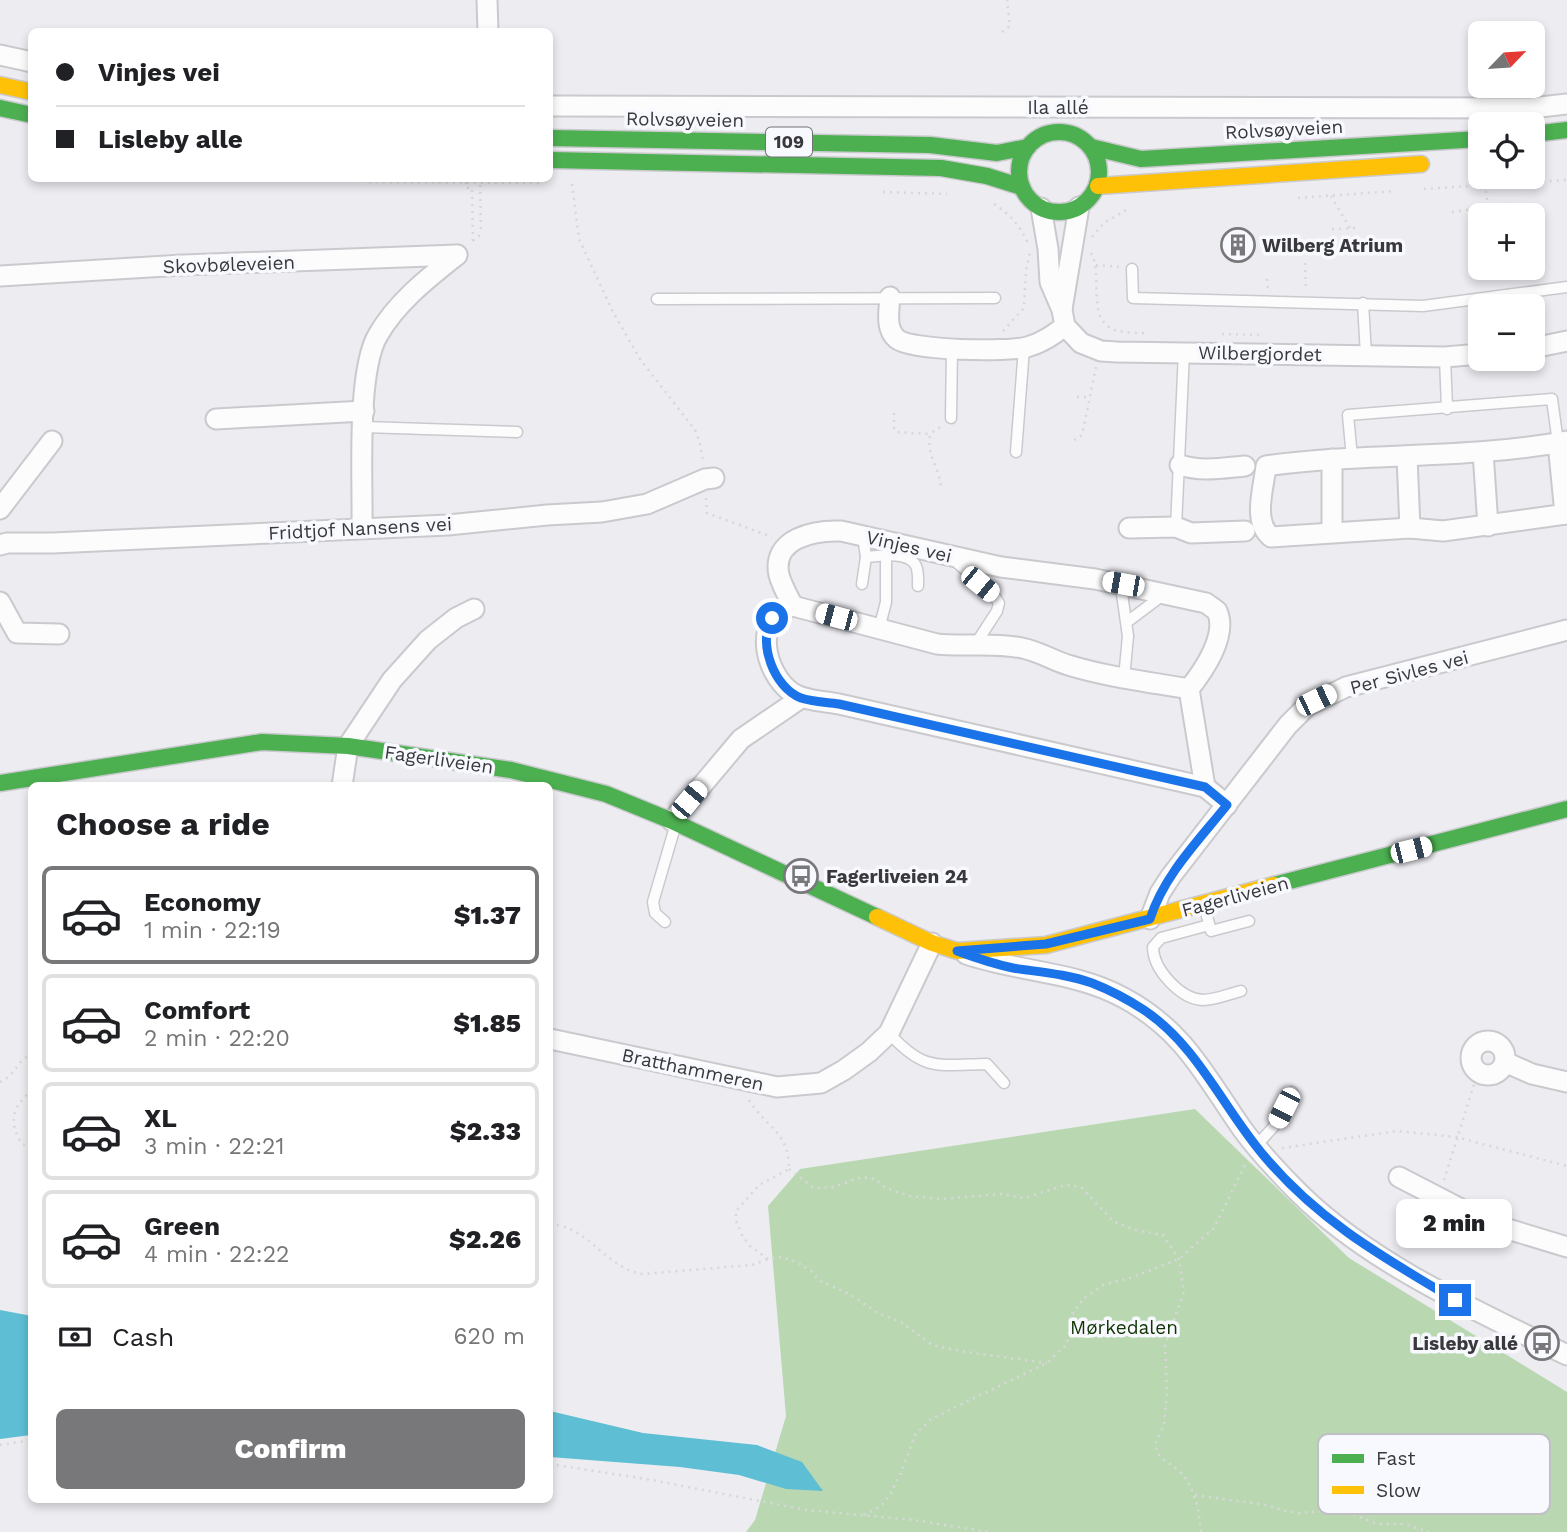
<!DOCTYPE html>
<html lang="en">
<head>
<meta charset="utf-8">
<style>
	body { margin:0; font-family:"Work Sans",sans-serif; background:#f6f6f6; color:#202124; height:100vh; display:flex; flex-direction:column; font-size:26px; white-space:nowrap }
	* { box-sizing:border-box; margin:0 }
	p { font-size:23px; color:#757577 }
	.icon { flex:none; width:38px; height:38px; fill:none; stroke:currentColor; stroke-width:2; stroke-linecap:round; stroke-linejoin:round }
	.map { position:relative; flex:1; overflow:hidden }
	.details { position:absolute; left:28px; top:782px; width:525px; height:721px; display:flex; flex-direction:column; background:#fff; border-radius:10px; box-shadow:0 4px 10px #0003 }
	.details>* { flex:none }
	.hud { position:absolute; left:28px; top:28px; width:525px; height:154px; border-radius:10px; box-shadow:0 4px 10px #0003; display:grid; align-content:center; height:154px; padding:0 28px; background:#fff }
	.needle { width:46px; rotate:65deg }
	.buttons { position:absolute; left:1468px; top:21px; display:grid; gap:14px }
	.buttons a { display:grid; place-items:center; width:77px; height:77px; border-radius:10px; background:#fff; box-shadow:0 4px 10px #0003; font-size:35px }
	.end { position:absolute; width:32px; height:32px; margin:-16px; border:9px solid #1a73e8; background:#fff; box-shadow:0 0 0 4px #fff }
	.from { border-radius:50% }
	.bubble { position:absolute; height:49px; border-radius:10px; background:#fff; box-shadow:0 4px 10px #0003; font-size:23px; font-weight:800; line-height:49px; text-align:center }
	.car { position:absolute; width:21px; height:42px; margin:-21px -10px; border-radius:9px; box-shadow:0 0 5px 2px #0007; background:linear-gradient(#fff 24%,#345 0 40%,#fff 0 76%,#345 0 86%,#fff 0) }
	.hud b { display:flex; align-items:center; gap:24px; height:66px; font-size:26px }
	.hud b+b { border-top:2px solid #e0e0e0 }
	.hud i { width:18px; height:18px; background:#202124 }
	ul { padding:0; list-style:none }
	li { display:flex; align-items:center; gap:21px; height:98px; margin:0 14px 10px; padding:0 14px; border:4px solid #e0e0e0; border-radius:10px }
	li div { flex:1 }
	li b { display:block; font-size:26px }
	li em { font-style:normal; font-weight:800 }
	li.active { border-color:#78787b }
	li>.icon { width:63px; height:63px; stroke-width:1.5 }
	h2 { padding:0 28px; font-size:32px; line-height:84px }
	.pay { display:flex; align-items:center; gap:18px; height:77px; padding:0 28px; font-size:26px }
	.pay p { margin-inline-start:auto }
	.primary-button { display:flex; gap:14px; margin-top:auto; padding:14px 28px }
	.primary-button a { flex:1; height:80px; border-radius:10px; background:#78787b; color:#fff; font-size:28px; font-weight:800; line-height:80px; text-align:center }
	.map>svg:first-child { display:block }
</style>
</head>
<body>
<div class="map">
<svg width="1567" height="1532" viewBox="0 0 1567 1532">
	<rect width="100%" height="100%" fill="#ececf1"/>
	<path fill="#b9d8b2" d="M1195 1109 1349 1258 1567 1392V1532H746L755 1520 786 1416 768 1206 800 1169Z"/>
	<g fill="#5ebed4">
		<path d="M0 1310 32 1316 31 1435 0 1439Z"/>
		<path d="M550 1411 643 1433 757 1445 802 1462 823 1491 786 1489 739 1475 680 1467 550 1457Z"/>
	</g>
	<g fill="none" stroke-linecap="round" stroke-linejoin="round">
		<g stroke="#cacace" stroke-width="13">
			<g id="lane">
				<path d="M1132 269 1133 298 1423 306 1567 287"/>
				<path d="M657 299 995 298"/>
				<path d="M1363 303 1366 355"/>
				<path d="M1445 357 1447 409"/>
				<path d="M951 418 952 348"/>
				<path d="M364 427 517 432"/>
				<path d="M1016 452 1024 348"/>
				<path d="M1352 458 1348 415 1552 399 1558 443"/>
				<path d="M1176 527 1184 352"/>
				<path d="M866 557C879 556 906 551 915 564 919 570 918 579 918 586"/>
				<path d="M955 561 993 594 999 603 997 611 975 645"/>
				<path d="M862 584 866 557 863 536"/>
				<path d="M1123 585 1122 594 1128 636 1124 678"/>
				<path d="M1127 622 1163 595"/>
				<path d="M879 629 886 602V556"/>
				<path d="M1204 905 1211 931 1249 921"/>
				<path d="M665 922 655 913 653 902 675 827"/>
				<path d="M1209 925 1161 938 1153 947C1153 969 1180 999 1203 1000 1215 1000 1229 994 1241 991"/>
				<path d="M889 1033C924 1072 938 1065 987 1064L1004 1083"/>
				<path d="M1256 1146 1276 1124 1292 1092"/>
			</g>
		</g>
		<g stroke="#cacace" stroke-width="23">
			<g id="street">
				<path d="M487 0 488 32"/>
				<path d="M0 55 32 62"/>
				<path d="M550 106 1532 108 1567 104"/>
				<path d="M1041 208 1048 249 1050 282 1062 310 1065 326 1081 343 1101 351 1117 352 1445 357 1480 354"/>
				<path d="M0 276 183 265 457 255"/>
				<path d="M890 297C889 311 885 329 897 339 912 351 1008 352 1027 347 1042 343 1053 335 1065 326"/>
				<path d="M1062 309 1079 207"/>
				<path d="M1533 348 1567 341"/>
				<path d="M216 419 364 411"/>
				<path d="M1567 441C1467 460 1366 452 1266 466 1264 487 1252 521 1271 537L1410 528 1443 531 1567 514"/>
				<path d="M1558 443 1565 514"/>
				<path d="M1483 452 1488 526"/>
				<path d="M1407 457 1410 528"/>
				<path d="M1332 459V532"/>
				<path d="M1180 465C1201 472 1223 468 1245 466"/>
				<path d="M0 509 52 441"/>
				<path d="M362 528C363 482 356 372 378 335 397 302 428 278 457 255"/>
				<path d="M1129 528 1176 527 1191 533 1245 531"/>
				<path d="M0 545 7 543H53L448 525 547 515 602 512 647 504 705 479 714 478"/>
				<path d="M0 602 17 633 59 634"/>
				<path d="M793 606C788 596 782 586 779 575 771 538 815 530 841 531L1001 567 1095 579 1206 603 1217 611C1228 635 1204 670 1189 689"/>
				<path d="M1189 689C1149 682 1107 677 1068 665 1052 660 1038 651 1022 648 994 642 965 647 937 644L793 606C752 617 764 672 791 692 804 701 824 701 839 704L1205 787 1227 805"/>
				<path d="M1189 689 1205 787"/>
				<path d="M342 786 348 746 392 680 428 640 456 618 474 609"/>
				<path d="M672 821 741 739 801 698"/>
				<path d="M1150 919 1160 893 1171 876 1288 725 1307 706 1346 687 1567 630"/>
				<path d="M966 954C1017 972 1075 971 1124 998 1185 1031 1205 1076 1243 1130 1260 1153 1280 1174 1300 1194 1371 1264 1477 1311 1567 1355"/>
				<path d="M550 1039 777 1087 821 1083 844 1070 869 1052 889 1033 932 943"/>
				<circle cx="1488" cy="1058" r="17"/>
				<path d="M1505 1062 1532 1074 1567 1082"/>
				<path d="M1399 1177 1488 1223 1567 1247"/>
			</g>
		</g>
		<g stroke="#cacace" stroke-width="19">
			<g id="fast">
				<path d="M0 108 32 115"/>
				<circle cx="1059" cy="172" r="40"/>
				<path d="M1533 134 1567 130"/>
				<path d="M550 138 930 145 997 153 1028 147"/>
				<path d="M1091 147 1141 159 1480 139"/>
				<path d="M550 160 941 168 987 176 1022 187"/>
				<path d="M0 783 262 742 348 746 511 770 606 794 672 821 877 917"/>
				<path d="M1274 885 1567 809"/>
			</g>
		</g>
		<g stroke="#cacace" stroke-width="19">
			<g id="slow">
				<path d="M0 85 32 92"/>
				<path d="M1098 186 1421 164"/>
				<path d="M877 917 932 943 957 951 1046 945 1274 885"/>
			</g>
		</g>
		<g stroke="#d8d8d8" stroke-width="2.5" stroke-dasharray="2 5" stroke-linecap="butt">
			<path d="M1002 32 1010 26 1007 0"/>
			<path d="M327 178 369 182 541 183"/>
			<path d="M466 182V188H472L473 241"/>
			<path d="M572 184 579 239 613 312 640 359 695 430 699 440 703 460"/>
			<path d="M1485 184 1488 207"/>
			<path d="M1424 189 1567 180"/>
			<path d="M883 192 947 194"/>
			<path d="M1331 196 1350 228"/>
			<path d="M1298 198 1396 191"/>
			<path d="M994 204C1010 214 1020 226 1028 243"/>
			<path d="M1452 212 1510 204"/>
			<path d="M1332 229 1358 228"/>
			<path d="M1092 237 1104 223 1128 209"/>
			<path d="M473 241 481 234"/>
			<path d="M1091 253C1104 275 1085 319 1115 330 1125 333 1138 333 1148 333"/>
			<path d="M1305 263 1306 291"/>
			<path d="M1096 265 1121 267"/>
			<path d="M1267 279 1268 289"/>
			<path d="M1003 331 1024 308 1026 270 1030 252"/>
			<path d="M1222 334 1264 335"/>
			<path d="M1077 397H1089"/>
			<path d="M894 413V428L896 432 929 434"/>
			<path d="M940 427 931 433C924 453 941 469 941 489"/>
			<path d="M1074 440 1082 435 1096 367"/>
			<path d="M706 498 707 513 772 537"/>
			<path d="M0 1082C15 1076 17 1060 32 1054"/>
			<path d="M32 1090C12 1108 8 1121 22 1144L32 1147"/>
			<path d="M749 1100C766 1128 789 1131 789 1169L759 1185 736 1211V1221L742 1235 750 1246 768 1259"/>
			<path d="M1282 1148 1397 1131 1456 1137 1567 1166"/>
			<path d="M789 1169 814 1188 833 1187 862 1177 875 1179 886 1188 909 1196 941 1199 1001 1194 1024 1198 1066 1185 1081 1187 1113 1221 1135 1230 1163 1235 1179 1259 1184 1292 1165 1345 1167 1394 1164 1424 1155 1445C1160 1462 1165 1459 1177 1469 1195 1485 1199 1510 1201 1532"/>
			<path d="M1444 1180 1478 1072"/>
			<path d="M550 1224C588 1226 606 1268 642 1274L752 1265 768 1259 781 1257 797 1262 811 1271 820 1281 849 1294 878 1313 901 1322 932 1345 966 1352 1047 1363"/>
			<path d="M0 1445 32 1440"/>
			<path d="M550 1464 652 1480 806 1510 914 1520 989 1532"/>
			<path d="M1195 1495 1266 1505 1285 1511 1301 1513 1331 1510 1348 1512 1377 1524H1404L1429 1532"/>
			<path d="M864 1515 880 1507 890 1495 902 1471 915 1435 931 1419 1047 1363 1067 1344 1073 1312 1084 1298 1103 1285 1130 1278 1179 1259 1214 1228 1247 1161"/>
		</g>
		<use href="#lane" stroke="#fcfcfd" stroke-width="10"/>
		<use href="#street" stroke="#fcfcfd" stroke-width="19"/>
		<use href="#fast" stroke="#4caf50" stroke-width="16"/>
		<use href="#slow" stroke="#ffc107" stroke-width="16"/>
		<path stroke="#d8d8d8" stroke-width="2.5" stroke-dasharray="2 5" stroke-linecap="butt" d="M480 178 481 234"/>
	</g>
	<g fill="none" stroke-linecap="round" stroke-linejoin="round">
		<path stroke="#1a73e8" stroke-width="9" d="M772 618C757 642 774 688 801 698 813 702 827 702 839 704L1205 787 1227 805C1199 840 1164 875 1150 919L1046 944 957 951C976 958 994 964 1013 968 1039 972 1067 974 1092 983 1110 990 1127 999 1144 1010 1198 1046 1223 1108 1265 1157 1320 1222 1383 1257 1455 1300"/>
	</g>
	<defs>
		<g id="building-ring" transform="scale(1.75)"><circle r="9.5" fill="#f8f9ff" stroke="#78787b" stroke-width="1.5"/><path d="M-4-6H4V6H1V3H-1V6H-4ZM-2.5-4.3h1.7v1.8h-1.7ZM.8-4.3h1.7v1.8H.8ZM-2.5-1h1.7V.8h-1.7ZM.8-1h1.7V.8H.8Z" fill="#78787b"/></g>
		<g id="bus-ring" transform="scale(1.75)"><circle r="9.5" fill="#f8f9ff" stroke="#78787b" stroke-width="1.5"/><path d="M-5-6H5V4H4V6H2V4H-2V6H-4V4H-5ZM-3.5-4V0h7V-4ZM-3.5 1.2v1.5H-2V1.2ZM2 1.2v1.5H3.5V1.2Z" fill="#78787b"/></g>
	</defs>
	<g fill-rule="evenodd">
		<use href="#building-ring" x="1238" y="245"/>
		<use href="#bus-ring" x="801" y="876"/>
		<use href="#bus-ring" x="1542" y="1343"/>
	</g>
	<g text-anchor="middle" stroke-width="7" stroke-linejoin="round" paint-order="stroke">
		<rect fill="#f8f9ff" stroke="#727376" stroke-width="2" x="766" y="127.5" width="46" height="29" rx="5"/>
		<g font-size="18" font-weight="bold" fill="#39393c">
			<text x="789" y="148">109</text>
		</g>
		<g font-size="19" fill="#39393c" stroke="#f8f9ff">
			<text x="1058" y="114">Ila allé</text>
			<text transform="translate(685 119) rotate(1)" y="7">Rolvsøyveien</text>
			<text transform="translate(1284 129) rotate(-3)" y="7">Rolvsøyveien</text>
			<text transform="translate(229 264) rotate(-2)" y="7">Skovbøleveien</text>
			<text transform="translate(1260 353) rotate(1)" y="7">Wilbergjordet</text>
			<text transform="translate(360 528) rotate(-3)" y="7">Fridtjof Nansens vei</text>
			<text transform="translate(909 546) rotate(13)" y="7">Vinjes vei</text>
			<text transform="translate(1409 672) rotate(-15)" y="7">Per Sivles vei</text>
			<text transform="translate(439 759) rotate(8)" y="7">Fagerliveien</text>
			<text transform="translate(1235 896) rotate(-15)" y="7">Fagerliveien</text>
			<text transform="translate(693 1069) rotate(12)" y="7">Bratthammeren</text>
		</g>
		<g font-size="19" font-weight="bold" fill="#39393c" stroke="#f8f9ff" text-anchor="start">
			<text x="1262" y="252">Wilberg Atrium</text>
			<text x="826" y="883">Fagerliveien 24</text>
			<text x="1518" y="1350" text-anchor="end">Lisleby allé</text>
		</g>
		<g font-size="19" fill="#123603" stroke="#f8f9ff">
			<text x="1124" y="1334">Mørkedalen</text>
		</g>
	</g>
	<rect x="1318" y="1434" width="232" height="80" rx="10" fill="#f8f9ff" stroke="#bfbfc4" stroke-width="2"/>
	<rect x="1332" y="1454" width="32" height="9" fill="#4caf50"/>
	<rect x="1332" y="1486" width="32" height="8" fill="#ffc107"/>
	<g font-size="19" fill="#39393c">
		<text x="1376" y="1465">Fast</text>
		<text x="1376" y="1497">Slow</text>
	</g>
</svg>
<div class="buttons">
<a><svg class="needle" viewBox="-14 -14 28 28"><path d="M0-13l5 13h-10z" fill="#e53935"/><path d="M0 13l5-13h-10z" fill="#757577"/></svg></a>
<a><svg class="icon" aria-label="locate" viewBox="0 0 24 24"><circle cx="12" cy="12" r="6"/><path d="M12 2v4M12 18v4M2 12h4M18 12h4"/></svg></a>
<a>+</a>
<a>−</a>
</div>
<i class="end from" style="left:772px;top:618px"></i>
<i class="end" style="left:1455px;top:1300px"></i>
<div class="bubble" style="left:1396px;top:1199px;width:116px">2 min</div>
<i class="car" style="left:980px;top:584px;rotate:129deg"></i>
<i class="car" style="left:1123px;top:584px;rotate:280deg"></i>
<i class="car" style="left:836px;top:617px;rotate:285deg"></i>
<i class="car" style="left:1316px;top:700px;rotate:64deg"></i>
<i class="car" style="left:689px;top:800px;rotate:40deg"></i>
<i class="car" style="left:1411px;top:850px;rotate:76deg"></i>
<i class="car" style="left:1284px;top:1108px;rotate:207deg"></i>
<div class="hud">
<b><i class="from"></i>Vinjes vei</b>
<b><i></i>Lisleby alle</b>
</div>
<section class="details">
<h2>Choose a ride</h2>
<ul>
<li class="active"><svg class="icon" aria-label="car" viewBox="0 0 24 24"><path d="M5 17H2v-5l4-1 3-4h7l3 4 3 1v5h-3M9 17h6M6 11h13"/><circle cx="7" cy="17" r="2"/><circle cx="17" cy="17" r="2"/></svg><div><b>Economy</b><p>1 min · 22:19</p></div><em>$1.37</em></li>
<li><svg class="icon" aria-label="car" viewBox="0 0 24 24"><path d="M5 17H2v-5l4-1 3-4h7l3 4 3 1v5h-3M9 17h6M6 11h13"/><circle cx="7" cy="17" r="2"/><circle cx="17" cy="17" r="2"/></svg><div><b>Comfort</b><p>2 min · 22:20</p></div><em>$1.85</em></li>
<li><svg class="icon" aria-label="car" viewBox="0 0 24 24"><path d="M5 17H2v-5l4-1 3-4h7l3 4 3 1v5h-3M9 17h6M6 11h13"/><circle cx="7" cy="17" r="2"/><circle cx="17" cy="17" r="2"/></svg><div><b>XL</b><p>3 min · 22:21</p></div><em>$2.33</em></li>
<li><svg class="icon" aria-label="car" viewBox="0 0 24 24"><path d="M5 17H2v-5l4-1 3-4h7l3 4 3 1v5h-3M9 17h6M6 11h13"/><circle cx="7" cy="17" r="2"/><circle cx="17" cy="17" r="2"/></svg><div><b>Green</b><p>4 min · 22:22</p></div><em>$2.26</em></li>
</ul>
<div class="pay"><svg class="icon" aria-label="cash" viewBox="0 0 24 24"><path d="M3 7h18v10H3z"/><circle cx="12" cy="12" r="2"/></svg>Cash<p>620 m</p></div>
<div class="primary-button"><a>Confirm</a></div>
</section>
</div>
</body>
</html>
